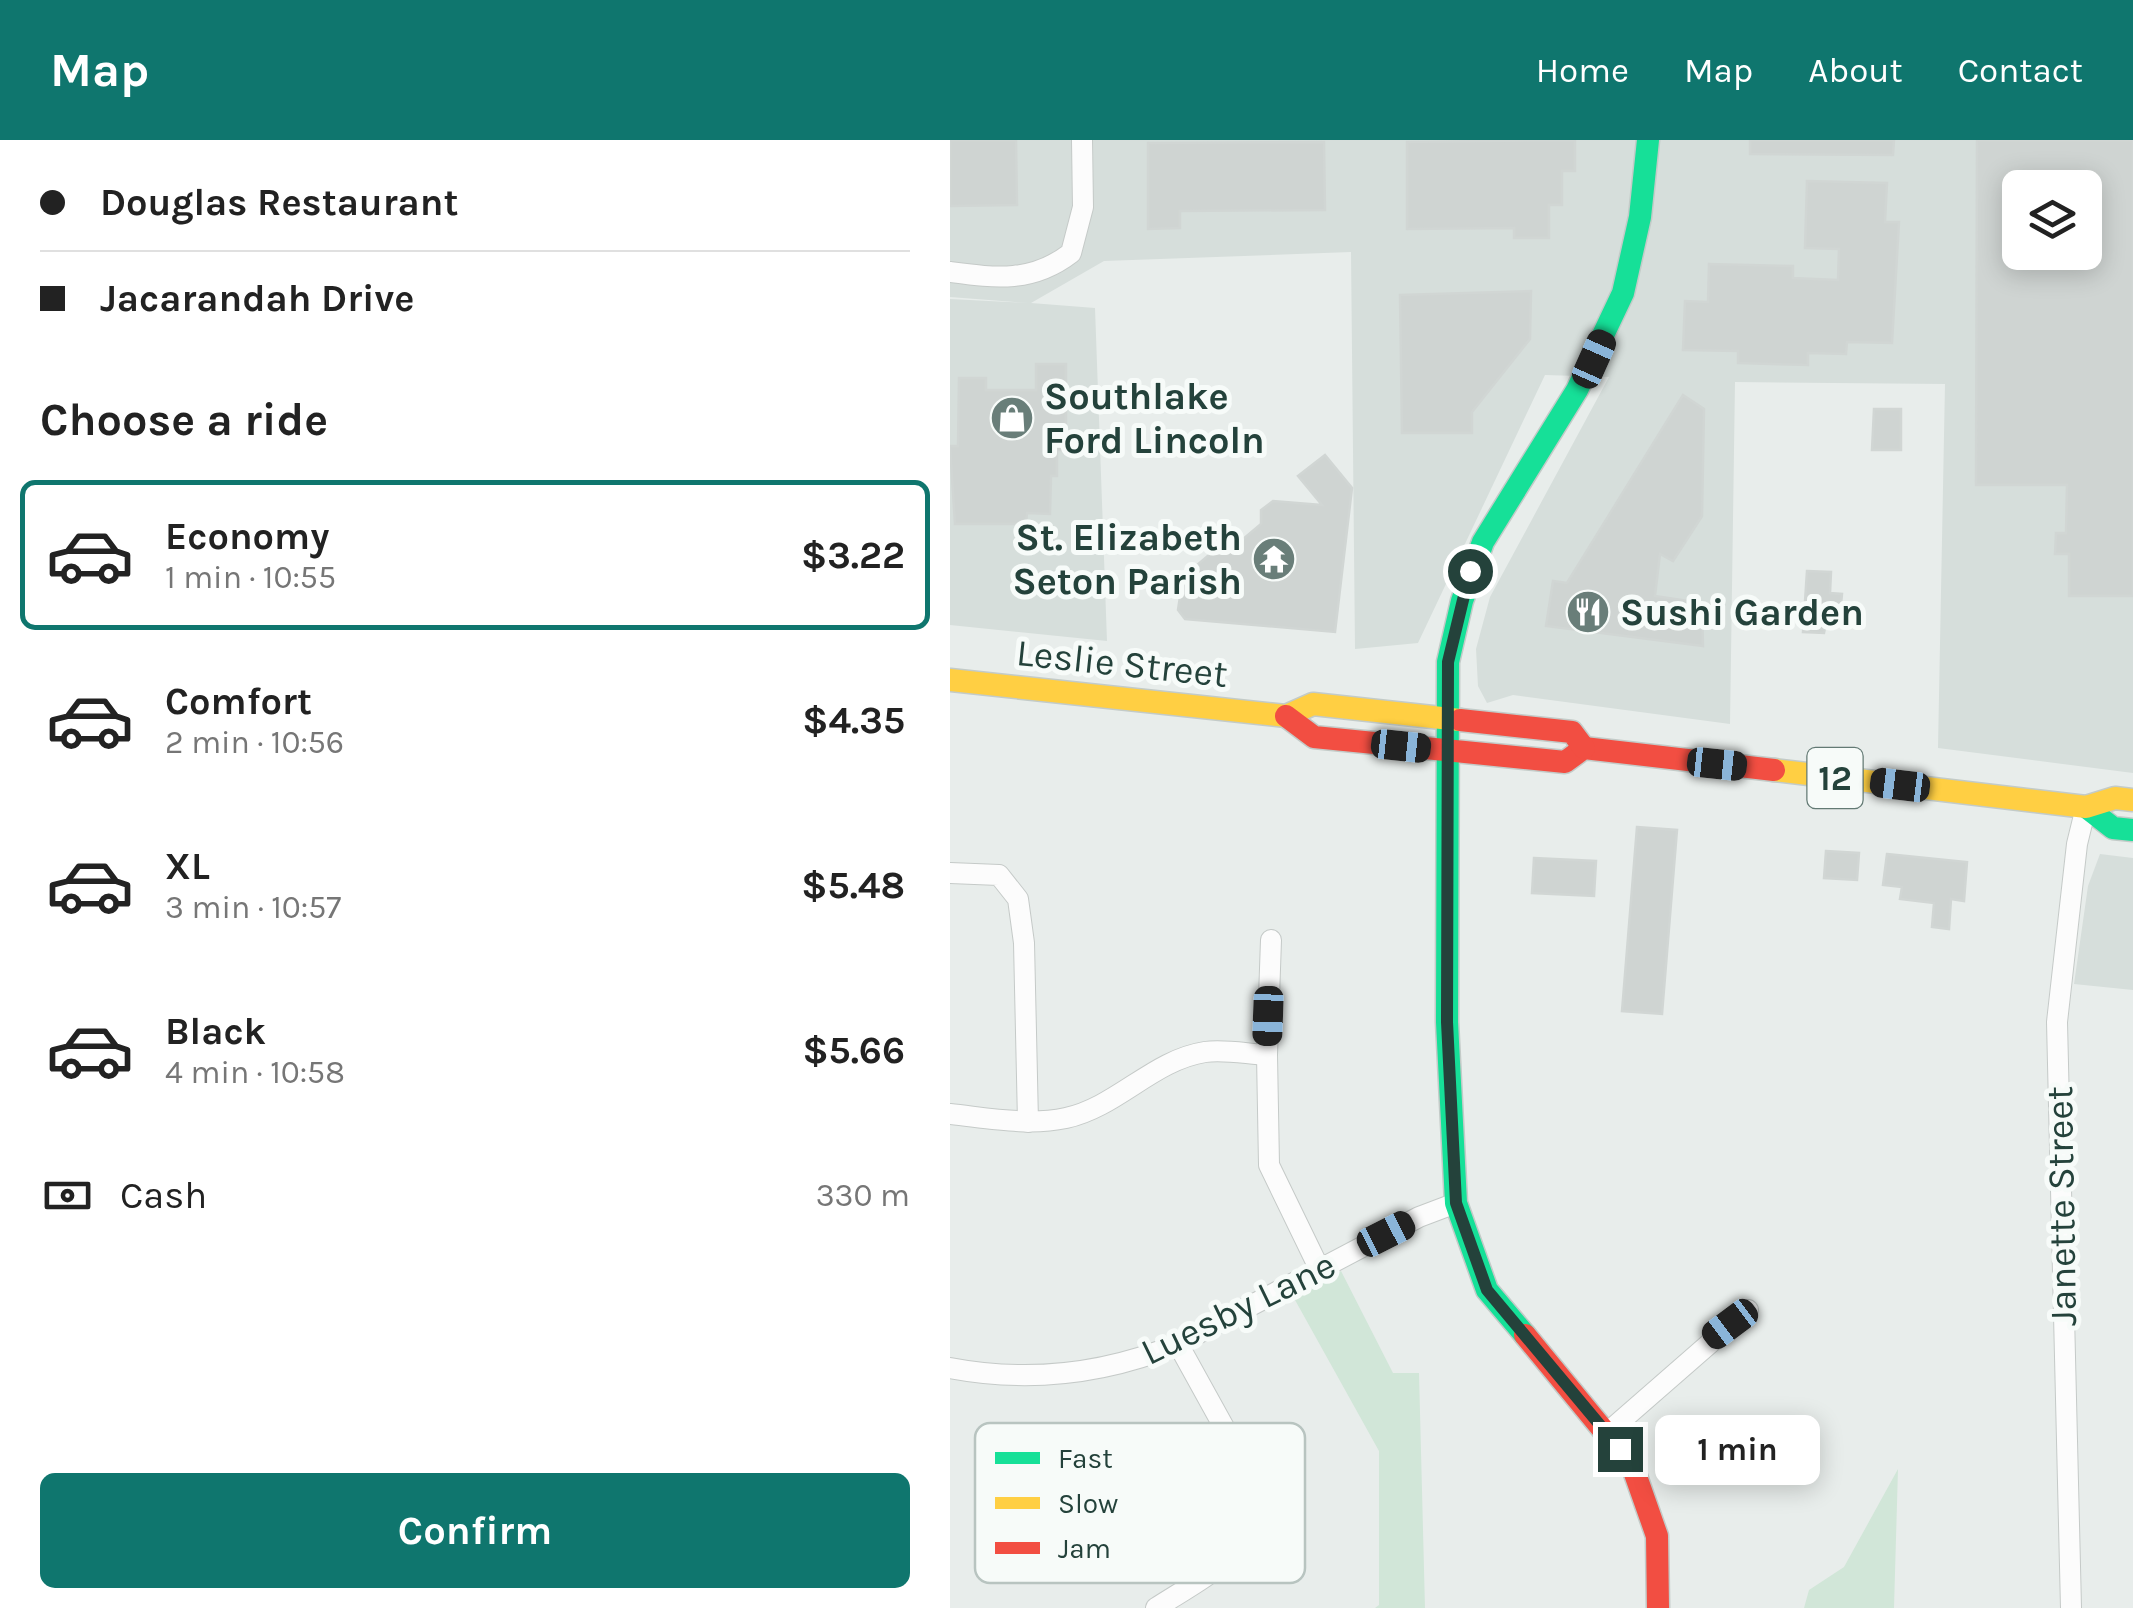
<!DOCTYPE html>
<html lang="en">
<head>
<meta charset="utf-8">
<style>
	body { margin:0; font-family:Karla,sans-serif; background:#f2f2f2; color:#222; height:100vh; display:flex; flex-direction:column; font-size:38px; white-space:nowrap }
	* { box-sizing:border-box; margin:0 }
	p { font-size:32px; color:#767676 }
	.icon { flex:none; width:55px; height:55px; fill:none; stroke:currentColor; stroke-width:2; stroke-linecap:round; stroke-linejoin:round }
	.map { position:relative; flex:1; overflow:hidden }
	.sheet { display:flex; flex-direction:column; background:#fff; width:950px }
	.sheet>* { flex:none }
	.top-card { display:grid; align-content:center; height:220px; padding:0 40px; background:#fff }
	.fabs { position:absolute; left:1052px; top:30px; display:grid; gap:20px }
	.fabs a { display:grid; place-items:center; width:100px; height:100px; border-radius:15px; background:#fff; box-shadow:0 5px 25px #0003; font-size:50px }
	.end { position:absolute; width:45px; height:45px; margin:-22px; border:12px solid #24423b; background:#fff; box-shadow:0 0 0 5px #fff }
	.from { border-radius:50% }
	.bubble { position:absolute; height:70px; border-radius:15px; background:#fff; box-shadow:0 5px 25px #0003; font-size:32px; font-weight:700; line-height:70px; text-align:center }
	.car { position:absolute; width:30px; height:60px; margin:-30px -15px; border-radius:12px; box-shadow:0 0 8px 2px #0007; background:linear-gradient(#222 24%,#8ab4d8 0 40%,#222 0 76%,#8ab4d8 0 86%,#222 0) }
	.top-card b { display:flex; align-items:center; gap:35px; height:95px; font-size:38px }
	.top-card b+b { border-top:2px solid #e0e0e0 }
	.top-card i { width:25px; height:25px; background:#222 }
	ul { padding:0; list-style:none }
	li { display:flex; align-items:center; gap:30px; height:150px; margin:0 20px 15px; padding:0 20px; border:5px solid transparent; border-radius:15px }
	li div { flex:1 }
	li b { display:block; font-size:38px }
	li em { font-style:normal; font-weight:700 }
	li.selected { border-color:#0f766e }
	li>.icon { width:90px; height:90px; stroke-width:1.5 }
	h2 { padding:0 40px; font-size:45px; line-height:120px }
	.pay { display:flex; align-items:center; gap:25px; height:110px; padding:0 40px; font-size:38px }
	.pay p { margin-inline-start:auto }
	.action { display:flex; gap:20px; margin-top:auto; padding:20px 40px }
	.action a { flex:1; height:115px; border-radius:15px; background:#0f766e; color:#fff; font-size:40px; font-weight:700; line-height:115px; text-align:center }
	header { display:flex; align-items:center; gap:60px; box-sizing:border-box; height:140px; padding:0 50px; background:#0f766e; color:#fff }
	header strong { font-size:48px }
	nav { display:flex; gap:55px; margin-inline-start:auto; font-size:35px }
	main { display:flex; flex:1; min-height:0 }
	.map>svg:first-child { display:block }
</style>
</head>
<body>
<header>
<strong>Map</strong>
<nav><a>Home</a><a>Map</a><a>About</a><a>Contact</a></nav>
</header>
<main>
<section class="sheet">
<div class="top-card">
<b><i class="from"></i>Douglas Restaurant</b>
<b><i></i>Jacarandah Drive</b>
</div>
<h2>Choose a ride</h2>
<ul>
<li class="selected"><svg class="icon" aria-label="car" viewBox="0 0 24 24"><path d="M5 17H2v-5l4-1 3-4h7l3 4 3 1v5h-3M9 17h6M6 11h13"/><circle cx="7" cy="17" r="2"/><circle cx="17" cy="17" r="2"/></svg><div><b>Economy</b><p>1 min · 10:55</p></div><em>$3.22</em></li>
<li><svg class="icon" aria-label="car" viewBox="0 0 24 24"><path d="M5 17H2v-5l4-1 3-4h7l3 4 3 1v5h-3M9 17h6M6 11h13"/><circle cx="7" cy="17" r="2"/><circle cx="17" cy="17" r="2"/></svg><div><b>Comfort</b><p>2 min · 10:56</p></div><em>$4.35</em></li>
<li><svg class="icon" aria-label="car" viewBox="0 0 24 24"><path d="M5 17H2v-5l4-1 3-4h7l3 4 3 1v5h-3M9 17h6M6 11h13"/><circle cx="7" cy="17" r="2"/><circle cx="17" cy="17" r="2"/></svg><div><b>XL</b><p>3 min · 10:57</p></div><em>$5.48</em></li>
<li><svg class="icon" aria-label="car" viewBox="0 0 24 24"><path d="M5 17H2v-5l4-1 3-4h7l3 4 3 1v5h-3M9 17h6M6 11h13"/><circle cx="7" cy="17" r="2"/><circle cx="17" cy="17" r="2"/></svg><div><b>Black</b><p>4 min · 10:58</p></div><em>$5.66</em></li>
</ul>
<div class="pay"><svg class="icon" aria-label="cash" viewBox="0 0 24 24"><path d="M3 7h18v10H3z"/><circle cx="12" cy="12" r="2"/></svg>Cash<p>330 m</p></div>
<div class="action"><a>Confirm</a></div>
</section>
<div class="map">
<svg width="1183" height="1468" viewBox="0 0 1183 1468">
	<rect width="100%" height="100%" fill="#e8edeb"/>
	<g fill="#d6dedb" fill-rule="evenodd">
		<path d="M0 0H1183V633L988 608 995 244 785 242 780 584 563 555 537 563 528 546 526 509 540 457 659 237 595 235 468 503 405 509 401 112 154 121 81 163 145 168 157 501 0 485V159L79 163 0 157ZM1070 48H1135V112H1070Z"/>
		<path d="M1150 714 1183 718V850L1124 844 1138 746Z"/>
	</g>
	<g fill="#d1e6d8">
		<path d="M391 1131 443 1233H469L475 1468H425L429 1465V1311L345 1160Z"/>
		<path d="M948 1329 944 1468H854L859 1450 894 1427Z"/>
	</g>
	<g fill="#cfd4d2" stroke="#d1d6d4" stroke-width="2.5" fill-rule="evenodd">
		<path d="M0 0H66L67 65 0 66Z"/>
		<path d="M625 0V31H612V65H599V98H564V88L457 89V2Z"/>
		<path d="M800 0H944L943 15 800 14Z"/>
		<path d="M1027 0H1183V456H1119V414H1105L1106 393H1116L1117 345H1026ZM1070 48H1135V112H1070Z"/>
		<path d="M374 2 375 70 230 71V88L198 89V3Z"/>
		<path d="M857 41 937 43 935 82H949L942 203 897 202 896 214 858 213V225L788 223V211L733 210 735 161 758 162 759 124 843 126V138L888 140 889 109 855 108Z"/>
		<path d="M581 151 580 199 522 272V293H452L450 155Z"/>
		<path d="M86 224H116V310H107V336H101L100 374 77 373 76 384H5L0 306H8L9 238H36V250H86Z"/>
		<path d="M733 255 754 269 752 376 723 421 710 414 705 456 752 463 753 506 596 486 603 441 617 443Z"/>
		<path d="M924 269H951V310H922Z"/>
		<path d="M375 315 402 348 385 492 235 479 228 470 233 437 279 398 292 400 311 384V370L323 361 372 365 348 336Z"/>
		<path d="M857 431 881 432 880 453 892 454 889 484 876 483 874 493 853 492Z"/>
		<path d="M687 687 727 690 712 874 672 871Z"/>
		<path d="M876 711 909 713 907 740 874 738Z"/>
		<path d="M937 714 1017 722 1014 761 1001 759 999 789 982 787 984 763 950 759 952 747 933 745Z"/>
		<path d="M584 718 646 721 644 756 582 753Z"/>
	</g>
	<g fill="none" stroke-linecap="round" stroke-linejoin="round">
		<g stroke="#c5cac8" stroke-width="22">
			<g id="street">
				<path d="M0 132C46 138 82 143 121 113L133 67 132 0"/>
				<path d="M0 733 49 735 68 759 74 803 78 982"/>
				<path d="M321 800 317 915 319 1025 369 1128"/>
				<path d="M0 974C38 978 78 986 116 978 167 967 203 920 255 912 274 909 297 914 317 915"/>
				<path d="M0 1228C79 1243 155 1234 228 1204L469 1077 506 1063"/>
				<path d="M657 1293 798 1170"/>
				<path d="M206 1468C249 1440 309 1412 312 1356L228 1204"/>
				<path d="M1121 1468 1107 882 1127 704 1136 667"/>
			</g>
		</g>
		<g stroke="#c3cbc8" stroke-width="25">
			<g id="fast">
				<path d="M1136 667 1163 688 1183 690"/>
				<path d="M575 1195 537 1150 506 1063 497 882 498 522 512 461 533 402 627 250 673 153 690 77 698 0"/>
			</g>
		</g>
		<g stroke="#c3cbc8" stroke-width="25">
			<g id="slow">
				<path d="M0 540 336 576 363 564 510 580"/>
				<path d="M824 630 1136 667 1165 658 1183 660"/>
			</g>
		</g>
		<g stroke="#c3cbc8" stroke-width="25">
			<g id="jam">
				<path d="M336 576 364 597 615 622 634 608 824 630"/>
				<path d="M510 580 622 592 634 608"/>
				<path d="M575 1195 682 1325 707 1396 708 1468"/>
			</g>
		</g>
		<use href="#street" stroke="#fcfcfc" stroke-width="20"/>
		<use href="#fast" stroke="#16e098" stroke-width="22"/>
		<use href="#slow" stroke="#ffcf43" stroke-width="22"/>
		<use href="#jam" stroke="#f24e42" stroke-width="22"/>
	</g>
	<g fill="none" stroke-linecap="round" stroke-linejoin="round">
		<path stroke="#24423b" stroke-width="12" d="M520 431 498 522 497 882 506 1063 537 1150 670 1309"/>
	</g>
	<defs>
		<g id="shop-disc" transform="scale(2.25)"><circle r="9.5" fill="#697e79" stroke="#f7fbf9"/><path d="M-5-2.5h2.3a2.7 3.5 0 0 1 5.4 0H5L5.5 6h-11ZM-1.5-2.5h3a1.5 2.3 0 0 0-3 0Z" fill="#fff"/></g>
		<g id="temple-disc" transform="scale(2.25)"><circle r="9.5" fill="#697e79" stroke="#f7fbf9"/><path d="M0-6L5-2H3V0L6.5 2.5H4V6H1.5V3h-3V6H-4V2.5H-6.5L-3 0V-2H-5Z" fill="#fff"/></g>
		<g id="restaurant-disc" transform="scale(2.25)"><circle r="9.5" fill="#697e79" stroke="#f7fbf9"/><path d="M-5-6h1v4h1v-4h1v4h1v-4h1v5L-1.5 .5V6h-2V.5L-5-1ZM5-6V6H3V1.5H1.5Q1.5-4 5-6Z" fill="#fff"/></g>
	</defs>
	<g fill-rule="evenodd">
		<use href="#shop-disc" x="62" y="278"/>
		<use href="#temple-disc" x="324" y="419"/>
		<use href="#restaurant-disc" x="638" y="472"/>
	</g>
	<g text-anchor="middle" stroke-width="10" stroke-linejoin="round" paint-order="stroke">
		<rect fill="#f7fbf9" stroke="#637a74" stroke-width="2.5" x="857.5" y="608" width="55" height="60" rx="8"/>
		<g font-size="35" font-weight="bold" fill="#24423b">
			<text x="885" y="650">12</text>
		</g>
		<g font-size="38" font-weight="bold" fill="#24423b" stroke="#f7fbf9" text-anchor="start">
			<text x="94" y="269">Southlake<tspan x="94" dy="44">Ford Lincoln</tspan></text>
			<text x="292" y="410" text-anchor="end">St. Elizabeth<tspan x="292" dy="44">Seton Parish</tspan></text>
			<text x="670" y="485">Sushi Garden</text>
		</g>
		<g font-size="38" fill="#24423b" stroke="#f7fbf9">
			<text transform="translate(172 523) rotate(6)" y="13">Leslie Street</text>
			<text transform="translate(1111 1066) rotate(-91)" y="13">Janette Street</text>
			<text transform="translate(288 1168) rotate(-26)" y="13">Luesby Lane</text>
		</g>
	</g>
	<rect x="25" y="1283" width="330" height="160" rx="15" fill="#f7fbf9" stroke="#b8c4c0" stroke-width="2.5"/>
	<rect x="45" y="1312" width="45" height="12" fill="#16e098"/>
	<rect x="45" y="1357" width="45" height="12" fill="#ffcf43"/>
	<rect x="45" y="1402" width="45" height="12" fill="#f24e42"/>
	<g font-size="28" fill="#24423b">
		<text x="108" y="1328">Fast</text>
		<text x="108" y="1373">Slow</text>
		<text x="108" y="1418">Jam</text>
	</g>
</svg>
<div class="fabs">
<a><svg class="icon" aria-label="layers" viewBox="0 0 24 24"><path d="M12 4l9 5-9 5-9-5zM3 14l9 5 9-5"/></svg></a>
</div>
<i class="end from" style="left:520px;top:431px"></i>
<i class="end" style="left:670px;top:1309px"></i>
<div class="bubble" style="left:705px;top:1275px;width:165px">1 min</div>
<i class="car" style="left:644px;top:219px;rotate:24deg"></i>
<i class="car" style="left:451px;top:606px;rotate:96deg"></i>
<i class="car" style="left:767px;top:624px;rotate:96deg"></i>
<i class="car" style="left:950px;top:645px;rotate:277deg"></i>
<i class="car" style="left:318px;top:876px;rotate:182deg"></i>
<i class="car" style="left:436px;top:1094px;rotate:63deg"></i>
<i class="car" style="left:780px;top:1184px;rotate:233deg"></i>
</div>
</main>
</body>
</html>
